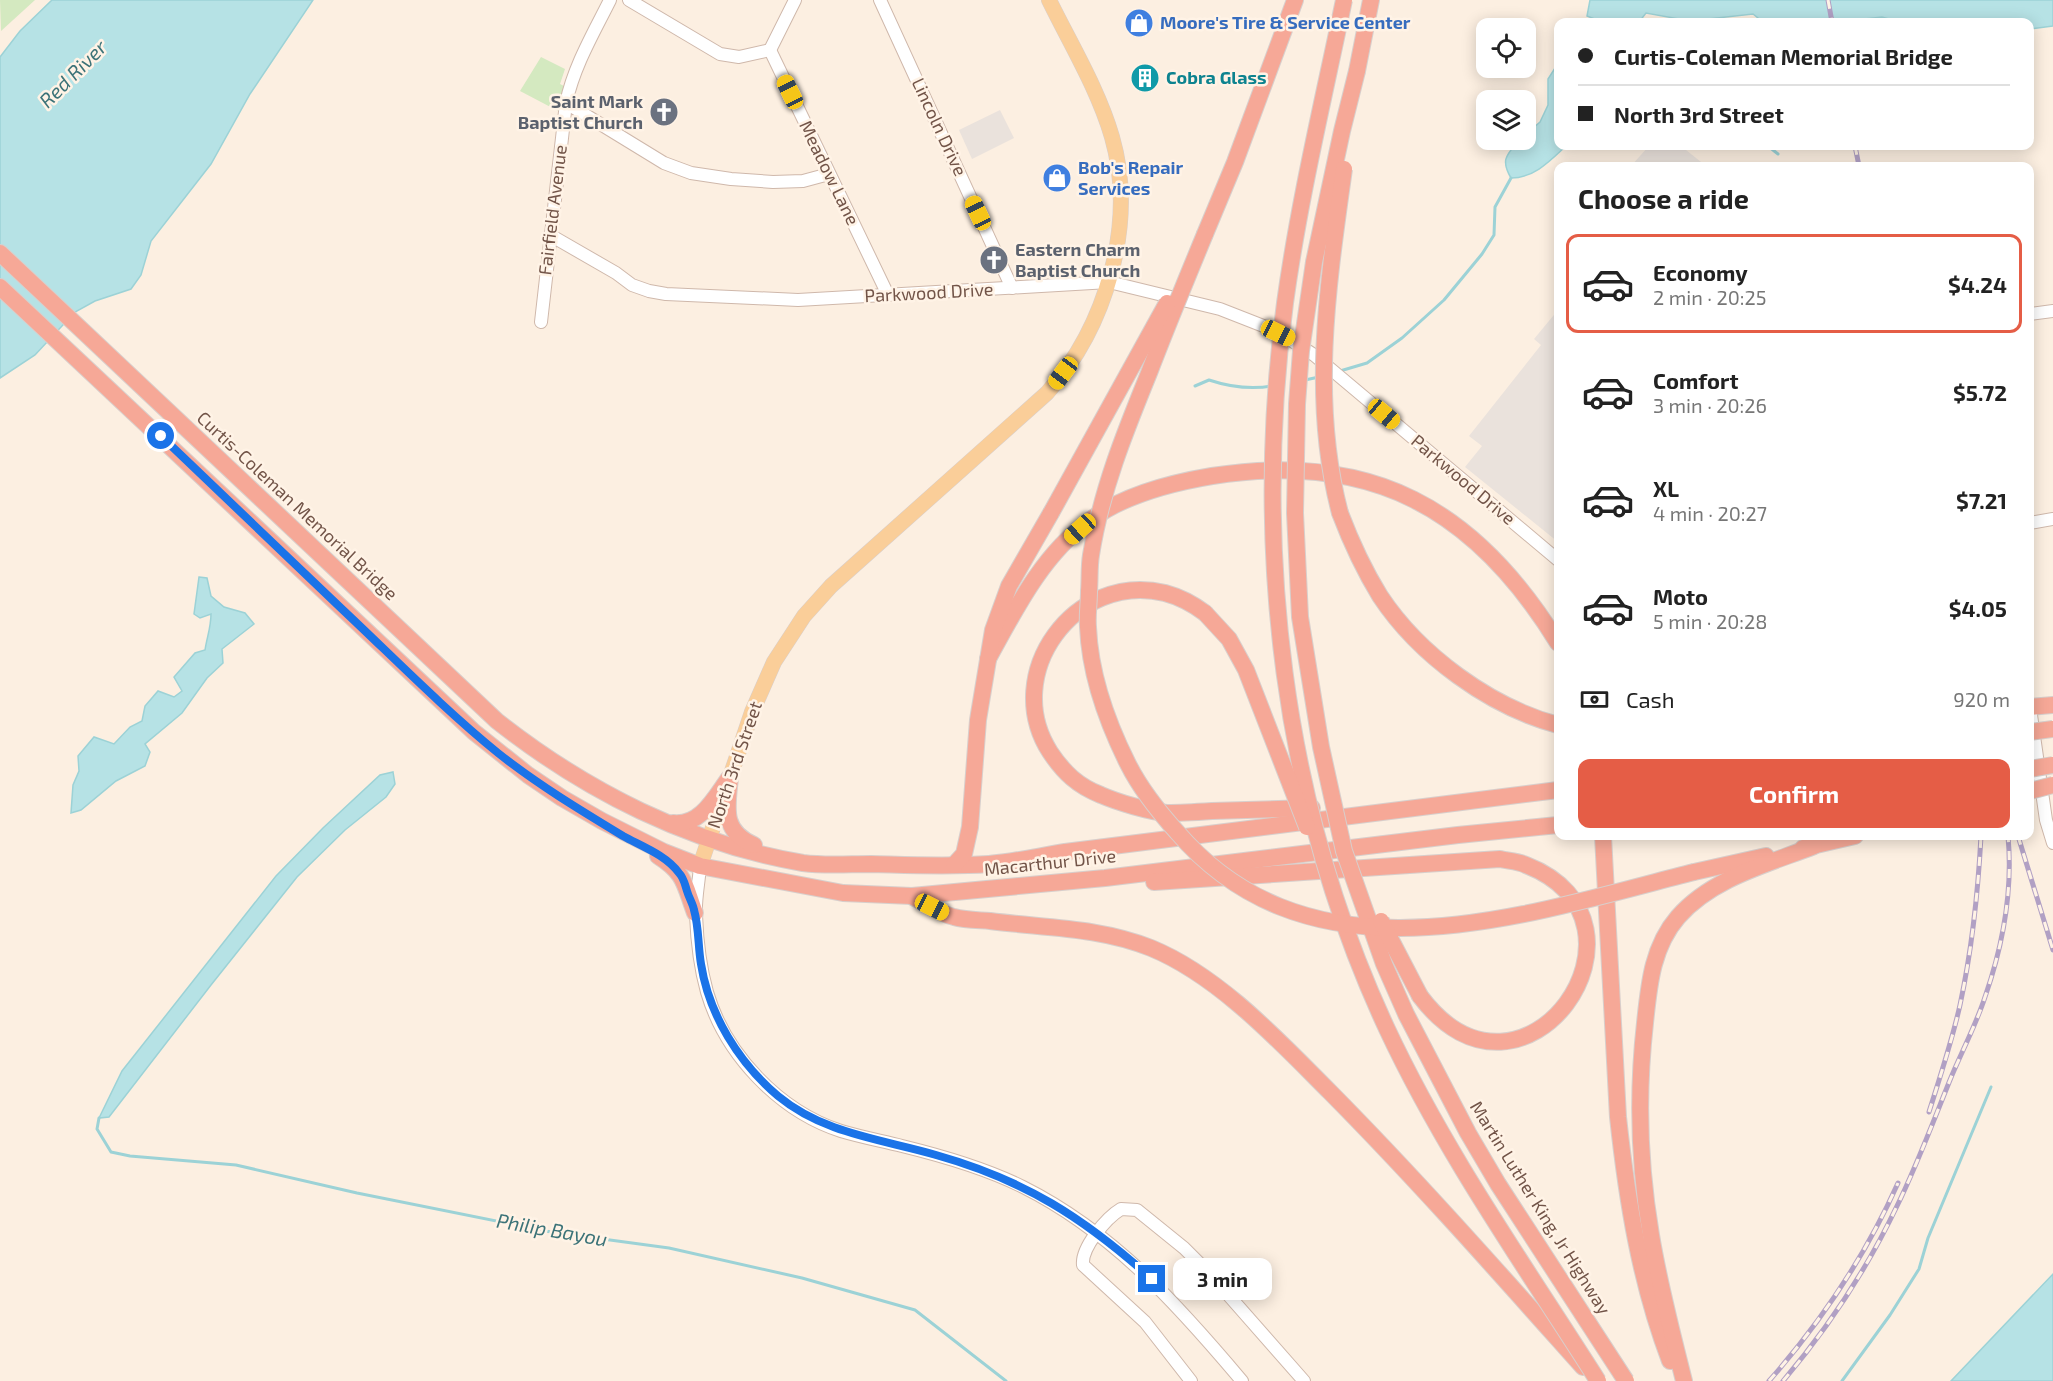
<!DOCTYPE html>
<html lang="en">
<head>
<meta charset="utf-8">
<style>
	body { margin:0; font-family:"Exo 2",sans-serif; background:#f2f2f2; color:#222; height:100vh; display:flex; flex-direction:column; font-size:22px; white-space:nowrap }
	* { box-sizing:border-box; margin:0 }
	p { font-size:20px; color:#767676 }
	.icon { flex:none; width:33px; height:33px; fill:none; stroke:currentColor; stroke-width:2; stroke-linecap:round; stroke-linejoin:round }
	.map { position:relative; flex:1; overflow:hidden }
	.drawer { position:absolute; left:1554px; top:162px; width:480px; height:678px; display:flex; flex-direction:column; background:#fff; border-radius:12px; box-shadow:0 3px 15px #0003 }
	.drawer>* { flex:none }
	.banner { position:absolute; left:1554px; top:18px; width:480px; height:132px; border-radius:12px; box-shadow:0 3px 15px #0003; display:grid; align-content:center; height:132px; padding:0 24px; background:#fff }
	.tools { position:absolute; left:1476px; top:18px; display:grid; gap:12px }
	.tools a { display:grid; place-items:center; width:60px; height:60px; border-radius:12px; background:#fff; box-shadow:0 3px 15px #0003; font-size:30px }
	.end { position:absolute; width:27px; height:27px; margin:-14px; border:8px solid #1a73e8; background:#fff; box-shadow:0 0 0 3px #fff }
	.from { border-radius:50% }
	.bubble { position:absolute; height:42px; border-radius:12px; background:#fff; box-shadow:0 3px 15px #0003; font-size:20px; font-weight:700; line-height:42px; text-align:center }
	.car { position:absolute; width:18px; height:36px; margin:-18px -9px; border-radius:8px; box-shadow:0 0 4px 2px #0007; background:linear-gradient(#f5c518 24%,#345 0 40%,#f5c518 0 76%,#345 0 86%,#f5c518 0) }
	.banner b { display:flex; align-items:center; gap:21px; height:57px; font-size:22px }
	.banner b+b { border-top:2px solid #e0e0e0 }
	.banner i { width:15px; height:15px; background:#222 }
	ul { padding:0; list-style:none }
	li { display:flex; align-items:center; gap:18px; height:99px; margin:0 12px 9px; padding:0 12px; border:3px solid transparent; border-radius:12px }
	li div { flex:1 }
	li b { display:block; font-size:22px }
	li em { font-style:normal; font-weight:700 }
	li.active { border-color:#e55d46 }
	li>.icon { width:54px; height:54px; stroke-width:1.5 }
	h2 { padding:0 24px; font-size:27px; line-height:72px }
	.pay { display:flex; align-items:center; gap:15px; height:66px; padding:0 24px; font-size:22px }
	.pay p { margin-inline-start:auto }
	.cta { display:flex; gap:12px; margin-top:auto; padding:12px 24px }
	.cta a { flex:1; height:69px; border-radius:12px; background:#e55d46; color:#fff; font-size:24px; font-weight:700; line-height:69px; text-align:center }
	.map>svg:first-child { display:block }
</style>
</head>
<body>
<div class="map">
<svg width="2053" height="1381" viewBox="0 0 2053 1381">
	<rect width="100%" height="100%" fill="#fcefe1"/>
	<g fill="#eae2dc">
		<path d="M1000 110 1014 138 972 159 959 130Z"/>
		<path d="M1649 146H1681L1706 166H1631Z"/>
		<path d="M1558 310V542L1465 467 1482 446 1469 436 1541 345 1534 339Z"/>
	</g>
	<g fill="#d4e9c0">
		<path d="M0 0H35L1 31Z"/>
		<path d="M541 57 565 69 560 84 566 87 560 112 520 91Z"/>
	</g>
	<g fill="#b6e2e5" stroke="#9cd2d6" stroke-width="1.5">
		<path d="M52 0H313L250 94 211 164 151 241 141 275 131 289 95 301 75 312 35 355 0 378V57L20 31Z"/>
		<path d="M1590 0H2053V26L2030 29V22H1899L1882 17 1839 22H1763L1753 14 1690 21 1646 13 1639 22H1602L1587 16Z"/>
		<path d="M1557 65H1558V146H1566C1550 161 1534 178 1511 178 1500 159 1507 155 1519 140H1526V134L1540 122 1548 105V79Z"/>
		<path d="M199 577 207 578 211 596 224 607 245 613 254 624 222 649 223 663 207 678 182 713 145 744 150 752 145 766 116 781 81 810 71 813 73 785 79 771 78 756 94 737 114 744 130 727 142 721 145 706 158 691 174 697 182 691 174 677 195 653 205 650C207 637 211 627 211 614L200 618 194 614Z"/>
		<path d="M393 772 395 784 386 797 345 830 297 877 211 985 109 1117 99 1118 122 1071 276 876 323 828 380 775Z"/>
		<path d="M2053 1274V1381H1951Z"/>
	</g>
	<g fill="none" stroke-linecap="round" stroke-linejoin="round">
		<g stroke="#9cd2d6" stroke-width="3">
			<path d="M1768 146 1778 154"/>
			<path d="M1340 371 1367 363 1402 338 1444 300 1482 254 1494 235 1495 207 1511 178"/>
			<path d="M1305 380 1319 377"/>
			<path d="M1195 386 1209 380C1230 387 1249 390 1272 386"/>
			<path d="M99 1118 97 1129 111 1152 130 1156 236 1165 357 1193 551 1232 669 1248 802 1278 915 1310 1006 1381"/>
			<path d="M1842 1381 1890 1315 1919 1269 1928 1238 1991 1087"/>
		</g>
		<g stroke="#cfb8ab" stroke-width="14">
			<g id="minor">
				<path d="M629 0 720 54 739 57 770 50"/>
				<path d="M880 0 1012 288"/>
				<path d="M770 50 888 295"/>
				<path d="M770 50 795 0"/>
				<path d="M566 103 664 163 691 173 731 179 773 182 803 181 829 174"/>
				<path d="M550 235 616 273 632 285 649 291 666 294 798 300 1109 282 1220 309 1266 327 1289 339 1314 355 1558 560"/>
				<path d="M2030 314 2053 311"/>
				<path d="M541 322 566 103C574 66 593 34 610 0"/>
				<path d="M2030 523 2053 519"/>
				<path d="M2030 708 2046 820 2053 843"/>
				<path d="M700 866C699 882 695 899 696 915 697 941 700 967 707 992 725 1054 779 1111 841 1131 861 1137 882 1141 902 1146 943 1156 985 1168 1023 1187 1113 1232 1178 1305 1242 1381"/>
				<path d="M1191 1381 1145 1322 1083 1265C1081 1248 1106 1218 1121 1209L1137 1210 1184 1248 1209 1273 1304 1381"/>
			</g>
		</g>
		<g stroke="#d8cfcc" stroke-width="16">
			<path id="major" d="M700 866 752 712 774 662 804 616 831 586 1047 393C1106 327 1137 224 1112 137 1098 89 1071 45 1049 0"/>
		</g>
		<g stroke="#d8cfcc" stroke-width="18">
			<g id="highway">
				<path d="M1357 71 1371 0"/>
				<path d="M1205 234 1235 162 1295 0"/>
				<path d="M0 253 497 721C586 791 690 844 803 863 825 866 849 864 871 864 910 865 950 867 989 864 1014 862 1040 856 1065 852L1558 790"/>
				<path d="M0 287 474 732 528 775 562 798 602 821 664 852 700 866 843 893 912 896 1105 878 1458 835 1558 825"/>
				<path d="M1340 513C1351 542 1364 570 1380 596 1419 655 1490 707 1558 725"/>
				<path d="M1205 613C1193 604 1180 597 1165 593 1075 571 1000 674 1050 752 1064 773 1078 786 1101 795 1117 802 1150 812 1167 813 1182 813 1197 812 1212 811 1246 810 1279 809 1312 808"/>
				<path d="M988 659C1015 610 1042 555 1089 521 1123 495 1170 483 1212 476 1371 451 1475 508 1558 643"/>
				<path d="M2030 707 2053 705"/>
				<path d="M730 778C727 807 721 831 754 845"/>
				<path d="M673 823C701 826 715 797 729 778"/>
				<path d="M1603 836 1618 1117C1627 1200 1640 1282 1670 1361"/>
				<path d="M1803 848 1855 836"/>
				<path d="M658 856C686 874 684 884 695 913"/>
				<path d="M954 865 964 854 970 827 978 720 993 630 1009 586 1051 513"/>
				<path d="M1694 872 1766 856"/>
				<path d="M1154 882 1500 859C1508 861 1518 861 1526 865 1672 922 1523 1134 1420 996"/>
				<path d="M913 897C926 903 940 914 954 917 965 920 978 920 990 921 1044 928 1099 927 1151 948 1219 976 1279 1041 1330 1092 1418 1181 1500 1274 1583 1367"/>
				<path d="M1684 1381C1672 1333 1659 1284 1651 1235 1639 1165 1637 1094 1645 1023 1649 985 1652 947 1678 917 1712 878 1768 864 1814 846"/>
			</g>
		</g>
		<use href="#minor" stroke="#fff" stroke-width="12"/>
		<use href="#major" stroke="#face99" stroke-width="15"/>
		<use href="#highway" stroke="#f6a897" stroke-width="16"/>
		<g stroke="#b1a0c4" stroke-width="5">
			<g id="rail">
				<path d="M1828 0 1832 22"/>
				<path d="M1855 146 1859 166"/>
				<path d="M2018 836 2053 950"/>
				<path d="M1929 1112C1940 1077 1952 1041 1960 1005 1972 949 1978 893 1981 836"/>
				<path d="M1769 1381C1820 1323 1866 1255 1898 1183"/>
				<path d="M1783 1381C1828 1328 1867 1269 1897 1206 1917 1165 1933 1122 1950 1080 1961 1053 1976 1025 1985 997 2003 945 2013 890 2008 836"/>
			</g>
		</g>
		<use href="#rail" stroke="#fff3e6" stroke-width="3" stroke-dasharray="9" stroke-linecap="butt"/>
		<g stroke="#d8cfcc" stroke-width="18" stroke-linecap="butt">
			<g id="highway-bridge">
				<path d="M1344 0C1323 101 1299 201 1285 303 1253 547 1282 804 1387 1029 1445 1153 1525 1266 1598 1381"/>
				<path d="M1357 71 1342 131 1314 262 1301 351 1297 404 1295 513 1300 617 1321 747 1344 851 1384 964 1406 1014 1468 1133 1498 1184 1626 1381"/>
				<path d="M1205 234C1186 280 1167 326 1149 373 1125 432 1101 491 1091 555 1089 567 1090 579 1089 591 1089 603 1087 615 1088 627 1090 675 1107 722 1128 764 1141 790 1158 811 1177 832 1313 990 1524 915 1694 872"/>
				<path d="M1051 513 1167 303"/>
				<path d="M1340 513C1310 400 1328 283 1344 169"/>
				<path d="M1205 613 1229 639 1246 670 1307 827"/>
				<path d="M2030 732 2053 729"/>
				<path d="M2030 769 2053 765"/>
				<path d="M2030 791 2053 785"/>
				<path d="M1381 921 1420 996"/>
			</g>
		</g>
		<use href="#highway-bridge" stroke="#f6a897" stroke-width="16"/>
	</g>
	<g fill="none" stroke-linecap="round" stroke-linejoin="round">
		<path stroke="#1a73e8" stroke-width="8" d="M161 436C222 494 283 552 343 610 394 658 444 709 498 753 537 784 580 810 623 836 641 846 666 855 679 873 684 878 685 885 687 891 689 898 693 904 694 910 699 927 698 947 701 964 709 1015 739 1063 778 1096 824 1134 881 1139 936 1155 1025 1180 1084 1218 1152 1279"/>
	</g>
	<defs>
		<g id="shop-disc" transform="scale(1.5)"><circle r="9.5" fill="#3f7fe0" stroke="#fff3e6"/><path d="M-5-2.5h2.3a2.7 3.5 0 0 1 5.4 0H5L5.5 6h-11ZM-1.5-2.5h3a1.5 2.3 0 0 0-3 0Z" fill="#fff"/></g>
		<g id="building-disc" transform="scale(1.5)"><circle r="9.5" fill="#0f9aa8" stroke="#fff3e6"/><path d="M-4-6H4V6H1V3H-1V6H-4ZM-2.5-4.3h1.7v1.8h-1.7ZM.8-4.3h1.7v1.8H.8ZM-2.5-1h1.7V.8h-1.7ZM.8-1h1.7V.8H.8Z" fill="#fff"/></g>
		<g id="church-disc" transform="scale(1.5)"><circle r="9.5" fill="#6b7280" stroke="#fff3e6"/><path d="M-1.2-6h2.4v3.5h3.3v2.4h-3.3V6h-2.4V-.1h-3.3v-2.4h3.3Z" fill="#fff"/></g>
	</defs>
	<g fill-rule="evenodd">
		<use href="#shop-disc" x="1139" y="23"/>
		<use href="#building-disc" x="1145" y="78"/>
		<use href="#church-disc" x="664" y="112"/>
		<use href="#shop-disc" x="1057" y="178"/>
		<use href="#church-disc" x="994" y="260"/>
	</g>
	<g text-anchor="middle" stroke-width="5" stroke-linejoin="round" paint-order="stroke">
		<g font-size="18" font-weight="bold" fill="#366cbe" stroke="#fff3e6" text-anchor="start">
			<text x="1160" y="29">Moore's Tire &amp; Service Center</text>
			<text x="1078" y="174">Bob's Repair<tspan x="1078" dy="21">Services</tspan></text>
		</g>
		<g font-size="18" font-weight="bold" fill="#0d838f" stroke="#fff3e6" text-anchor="start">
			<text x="1166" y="84">Cobra Glass</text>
		</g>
		<g font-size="18" font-weight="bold" fill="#5b616d" stroke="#fff3e6" text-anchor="end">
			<text x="643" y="108">Saint Mark<tspan x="643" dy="21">Baptist Church</tspan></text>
			<text x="1015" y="256" text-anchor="start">Eastern Charm<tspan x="1015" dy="21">Baptist Church</tspan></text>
		</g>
		<g font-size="18" fill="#725448" stroke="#fff3e6">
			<text transform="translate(939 127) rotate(65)" y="6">Lincoln Drive</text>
			<text transform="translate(829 173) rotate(64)" y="6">Meadow Lane</text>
			<text transform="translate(553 210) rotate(-83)" y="6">Fairfield Avenue</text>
			<text transform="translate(929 293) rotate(-3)" y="6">Parkwood Drive</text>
			<text transform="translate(1463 480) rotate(40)" y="6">Parkwood Drive</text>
			<text transform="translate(297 506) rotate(43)" y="6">Curtis-Coleman Memorial Bridge</text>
			<text transform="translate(735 765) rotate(-71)" y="6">North 3rd Street</text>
			<text transform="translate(1050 863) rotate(-6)" y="6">Macarthur Drive</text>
			<text transform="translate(1540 1208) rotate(58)" y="6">Martin Luther King, Jr Highway</text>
		</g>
		<g font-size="20" font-style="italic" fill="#3c7378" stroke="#fff3e6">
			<text transform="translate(73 74) rotate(-45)" y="7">Red River</text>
			<text transform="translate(552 1230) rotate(10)" y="7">Philip Bayou</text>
		</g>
	</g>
</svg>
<div class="tools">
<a><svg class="icon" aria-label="locate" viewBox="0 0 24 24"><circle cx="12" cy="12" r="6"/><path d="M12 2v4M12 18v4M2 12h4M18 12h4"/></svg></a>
<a><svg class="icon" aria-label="layers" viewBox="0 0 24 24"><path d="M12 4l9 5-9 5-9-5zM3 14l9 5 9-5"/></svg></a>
</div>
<i class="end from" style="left:161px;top:436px"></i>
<i class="end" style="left:1152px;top:1279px"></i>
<div class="bubble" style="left:1173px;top:1258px;width:99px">3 min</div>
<i class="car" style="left:790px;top:92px;rotate:334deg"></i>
<i class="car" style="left:978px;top:213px;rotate:335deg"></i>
<i class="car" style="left:1278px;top:333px;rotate:116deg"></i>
<i class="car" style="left:1063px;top:373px;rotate:217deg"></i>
<i class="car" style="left:1384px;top:414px;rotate:130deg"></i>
<i class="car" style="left:1080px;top:529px;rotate:228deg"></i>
<i class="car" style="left:932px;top:907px;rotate:117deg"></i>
<div class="banner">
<b><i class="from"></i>Curtis-Coleman Memorial Bridge</b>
<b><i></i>North 3rd Street</b>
</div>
<section class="drawer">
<h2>Choose a ride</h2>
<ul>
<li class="active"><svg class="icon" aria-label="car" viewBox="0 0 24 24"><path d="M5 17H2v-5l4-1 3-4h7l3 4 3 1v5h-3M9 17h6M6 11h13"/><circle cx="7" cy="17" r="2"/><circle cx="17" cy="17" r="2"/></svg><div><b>Economy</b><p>2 min · 20:25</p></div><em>$4.24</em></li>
<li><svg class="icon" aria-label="car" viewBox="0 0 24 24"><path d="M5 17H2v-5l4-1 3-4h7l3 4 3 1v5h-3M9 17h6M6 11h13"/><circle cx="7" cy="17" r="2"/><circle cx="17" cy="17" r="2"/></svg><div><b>Comfort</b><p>3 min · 20:26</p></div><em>$5.72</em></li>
<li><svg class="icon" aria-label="car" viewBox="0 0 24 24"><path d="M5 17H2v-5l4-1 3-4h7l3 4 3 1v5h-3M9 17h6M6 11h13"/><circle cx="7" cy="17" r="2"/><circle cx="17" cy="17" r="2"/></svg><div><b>XL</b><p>4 min · 20:27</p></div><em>$7.21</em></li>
<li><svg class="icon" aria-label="car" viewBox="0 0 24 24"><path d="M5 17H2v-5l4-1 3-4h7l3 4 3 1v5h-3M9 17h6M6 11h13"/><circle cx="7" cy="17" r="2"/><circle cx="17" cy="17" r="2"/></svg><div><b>Moto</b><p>5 min · 20:28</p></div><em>$4.05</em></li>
</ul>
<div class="pay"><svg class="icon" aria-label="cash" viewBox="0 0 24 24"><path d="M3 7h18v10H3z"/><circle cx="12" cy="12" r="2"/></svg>Cash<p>920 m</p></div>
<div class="cta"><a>Confirm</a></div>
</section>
</div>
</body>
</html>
